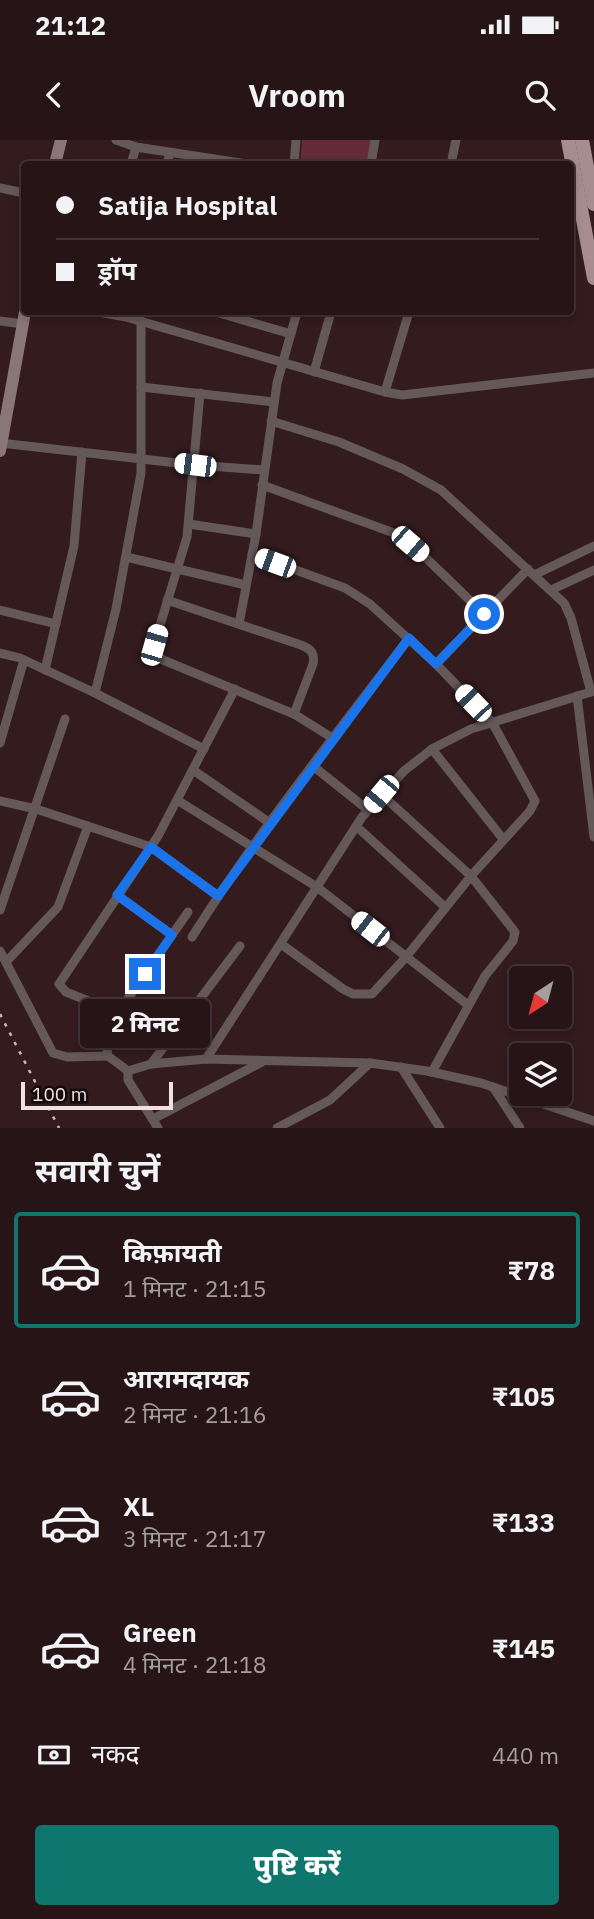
<!DOCTYPE html>
<html lang="hi">
<head>
<meta charset="utf-8">
<style>
	body { margin:0; font-family:"IBM Plex Sans","Noto Sans Devanagari",sans-serif; background:#2e1d1f; color:#f1f3f6; height:100vh; display:flex; flex-direction:column; font-size:26px; white-space:nowrap }
	* { box-sizing:border-box; margin:0 }
	p { font-size:23px; color:#a49ea1 }
	.icon { flex:none; width:38px; height:38px; fill:none; stroke:currentColor; stroke-width:2; stroke-linecap:round; stroke-linejoin:round }
	.map { position:relative; height:988px; overflow:hidden }
	.side { display:flex; flex-direction:column; background:#261416; flex:1 }
	.side>* { flex:none }
	.hud { position:absolute; left:21px; top:21px; width:553px; height:154px; border-radius:7px; box-shadow:0 4px 10px #0003,0 0 0 2px #423335; display:grid; align-content:center; height:154px; padding:0 35px; background:#261416 }
	.needle { width:46px; rotate:216deg }
	.controls { position:absolute; left:509px; top:826px; display:grid; gap:14px }
	.controls a { display:grid; place-items:center; width:63px; height:63px; border-radius:7px; background:#261416; box-shadow:0 4px 10px #0003,0 0 0 2px #423335; font-size:35px }
	.scale { position:absolute; left:21px; bottom:18px; width:152px; box-sizing:border-box; padding-left:7px; border:4px solid #f2e1e3; border-top:0; font-size:19px; line-height:24px; white-space:nowrap; color:#f2e1e3; -webkit-text-stroke:5px #13090a; paint-order:stroke }
	.end { position:absolute; width:32px; height:32px; margin:-16px; border:9px solid #1a73e8; background:#fff; box-shadow:0 0 0 4px #fff }
	.from { border-radius:50% }
	.bubble { position:absolute; height:49px; border-radius:7px; background:#261416; box-shadow:0 4px 10px #0003,0 0 0 2px #423335; font-size:23px; font-weight:800; line-height:49px; text-align:center }
	.car { position:absolute; width:21px; height:42px; margin:-21px -10px; border-radius:9px; box-shadow:0 0 5px 2px #0007; background:linear-gradient(#fff 24%,#345 0 40%,#fff 0 76%,#345 0 86%,#fff 0) }
	.hud b { display:flex; align-items:center; gap:24px; height:66px; font-size:26px }
	.hud b+b { border-top:2px solid #423335 }
	.hud i { width:18px; height:18px; background:#f1f3f6 }
	ul { padding:0; list-style:none }
	li { display:flex; align-items:center; gap:21px; height:116px; margin:0 14px 10px; padding:0 21px; border:4px solid transparent; border-radius:7px }
	li div { flex:1 }
	li b { display:block; font-size:26px }
	li em { font-style:normal; font-weight:800 }
	li.selected { border-color:#0f766e }
	li>.icon { width:63px; height:63px; stroke-width:1.5 }
	h2 { padding:0 35px; font-size:32px; line-height:84px }
	.pay { display:flex; align-items:center; gap:18px; height:77px; padding:0 35px; font-size:26px }
	.pay p { margin-inline-start:auto }
	.primary-button { display:flex; gap:14px; margin-top:auto; padding:14px 35px }
	.primary-button a { flex:1; height:80px; border-radius:7px; background:#0f766e; color:#fff; font-size:28px; font-weight:800; line-height:80px; text-align:center }
	.status { display:flex; justify-content:space-between; align-items:center; height:49px; padding:0 35px; background:#261416; direction:ltr }
	.status svg { height:19px; fill:currentColor }
	header { display:flex; justify-content:space-between; align-items:center; height:91px; padding:0 35px; background:#261416; font-size:32px; font-weight:800 }
	.map>svg:first-child { display:block }
</style>
</head>
<body>
<div class="status"><b>21:12</b><svg viewBox="0 0 49 12"><path d="M0 12V9h3v3zM5 12V6h3v6zM10 12V3h3v9zM15 12V0h3v12zM26 1h20v11H26zM47 4h2v5h-2z"/></svg></div>
<header><svg class="icon" aria-label="back" viewBox="0 0 24 24"><path d="M15 5l-7 7 7 7"/></svg>Vroom<svg class="icon" aria-label="search" viewBox="0 0 24 24"><circle cx="10" cy="10" r="6"/><path d="M15 15l6 6"/></svg></header>
<div class="map">
<svg width="594" height="988" viewBox="0 0 594 988">
	<rect width="100%" height="100%" fill="#331b1e"/>
	<path fill="#622b35" d="M302 0H373L368 24H300Z"/>
	<g fill="none" stroke-linecap="round" stroke-linejoin="round">
		<g stroke="#655859" stroke-width="9">
			<path d="M116 0 136 7 247 24"/>
			<path d="M131 24 136 7"/>
			<path d="M167 24 170 13"/>
			<path d="M294 24 296 0"/>
			<path d="M371 24 375 0"/>
			<path d="M451 24 456 0"/>
			<path d="M0 48 24 53"/>
			<path d="M99 172 126 177 385 252 402 255 594 233"/>
			<path d="M216 172 291 194"/>
			<path d="M0 181 23 184"/>
			<path d="M314 232 331 172"/>
			<path d="M141 247 274 262"/>
			<path d="M385 252 409 172"/>
			<path d="M200 253 187 397 154 505 155 512 163 520 294 574 334 599"/>
			<path d="M271 281 339 302 403 329 441 350 564 463 571 478 591 552"/>
			<path d="M0 303 195 325 264 330"/>
			<path d="M262 345 394 393 424 416 484 474"/>
			<path d="M189 384 256 394"/>
			<path d="M252 414 345 448 370 464 436 524 492 582 535 661 530 671 471 736 406 817 372 854H353L343 849 281 804"/>
			<path d="M126 417 246 445"/>
			<path d="M534 435 594 406"/>
			<path d="M551 450 594 430"/>
			<path d="M167 460 301 505C311 509 315 513 313 524L294 574"/>
			<path d="M0 470 56 484"/>
			<path d="M239 484 256 394 277 243 297 172"/>
			<path d="M0 513 20 518 95 553 204 609"/>
			<path d="M436 524 528 429"/>
			<path d="M45 530 74 406 82 312"/>
			<path d="M95 553 116 469 141 333V181"/>
			<path d="M577 556 594 697"/>
			<path d="M0 603 24 520"/>
			<path d="M432 609 503 699"/>
			<path d="M313 626 368 670"/>
			<path d="M193 630 270 683"/>
			<path d="M381 654 471 736 515 792 513 801 485 836 432 932"/>
			<path d="M177 660 317 747 468 865"/>
			<path d="M0 661 36 669 151 707 218 756"/>
			<path d="M356 686 445 767"/>
			<path d="M117 755 172 795"/>
			<path d="M0 770 65 579"/>
			<path d="M192 797C257 693 335 596 409 498"/>
			<path d="M0 811 53 913 67 917 108 916"/>
			<path d="M6 822 58 767 88 686"/>
			<path d="M118 873 188 772"/>
			<path d="M206 919 362 677 404 631 432 609 471 589 594 551"/>
			<path d="M151 924 240 806"/>
			<path d="M401 927 440 988"/>
			<path d="M128 931 108 916 107 910 119 881 118 873 66 852 59 844 158 696 235 549"/>
			<path d="M493 947 520 988"/>
			<path d="M153 979 262 922"/>
			<path d="M158 988 128 940V931L151 924 206 919 370 923 427 931 481 943 594 981"/>
			<path d="M277 988 330 960 370 923"/>
		</g>
		<g stroke="#8a7678" stroke-width="12">
			<path d="M55 24 61 0"/>
			<path d="M0 311 25 172"/>
		</g>
		<g stroke="#a78d90" stroke-width="14">
			<path d="M568 0 594 138"/>
			<path d="M582 0 594 64"/>
		</g>
		<path stroke="#cab8ba" stroke-width="2.5" stroke-dasharray="3.5 7" stroke-linecap="butt" d="M0 874 59 988"/>
	</g>
	<g fill="none" stroke-linecap="round" stroke-linejoin="round">
		<path stroke="#1a73e8" stroke-width="9" d="M145 834 172 795 117 755 151 707 218 756 409 498 436 524 484 474"/>
	</g>
</svg>
<div class="controls">
<a><svg class="needle" viewBox="-14 -14 28 28"><path d="M0-13l5 13h-10z" fill="#e53935"/><path d="M0 13l5-13h-10z" fill="#a49ea1"/></svg></a>
<a><svg class="icon" aria-label="layers" viewBox="0 0 24 24"><path d="M12 4l9 5-9 5-9-5zM3 14l9 5 9-5"/></svg></a>
</div>
<div class="scale">100 m</div>
<i class="end from" style="left:484px;top:474px"></i>
<i class="end" style="left:145px;top:834px"></i>
<div class="bubble" style="left:80px;top:859px;width:130px">2 मिनट</div>
<i class="car" style="left:195px;top:325px;rotate:277deg"></i>
<i class="car" style="left:410px;top:404px;rotate:131deg"></i>
<i class="car" style="left:275px;top:423px;rotate:290deg"></i>
<i class="car" style="left:154px;top:505px;rotate:16deg"></i>
<i class="car" style="left:473px;top:563px;rotate:316deg"></i>
<i class="car" style="left:381px;top:654px;rotate:220deg"></i>
<i class="car" style="left:370px;top:789px;rotate:308deg"></i>
<div class="hud">
<b><i class="from"></i>Satija Hospital</b>
<b><i></i>ड्रॉप</b>
</div>
</div>
<section class="side">
<h2>सवारी चुनें</h2>
<ul>
<li class="selected"><svg class="icon" aria-label="car" viewBox="0 0 24 24"><path d="M5 17H2v-5l4-1 3-4h7l3 4 3 1v5h-3M9 17h6M6 11h13"/><circle cx="7" cy="17" r="2"/><circle cx="17" cy="17" r="2"/></svg><div><b>किफ़ायती</b><p>1 मिनट · 21:15</p></div><em>₹78</em></li>
<li><svg class="icon" aria-label="car" viewBox="0 0 24 24"><path d="M5 17H2v-5l4-1 3-4h7l3 4 3 1v5h-3M9 17h6M6 11h13"/><circle cx="7" cy="17" r="2"/><circle cx="17" cy="17" r="2"/></svg><div><b>आरामदायक</b><p>2 मिनट · 21:16</p></div><em>₹105</em></li>
<li><svg class="icon" aria-label="car" viewBox="0 0 24 24"><path d="M5 17H2v-5l4-1 3-4h7l3 4 3 1v5h-3M9 17h6M6 11h13"/><circle cx="7" cy="17" r="2"/><circle cx="17" cy="17" r="2"/></svg><div><b>XL</b><p>3 मिनट · 21:17</p></div><em>₹133</em></li>
<li><svg class="icon" aria-label="car" viewBox="0 0 24 24"><path d="M5 17H2v-5l4-1 3-4h7l3 4 3 1v5h-3M9 17h6M6 11h13"/><circle cx="7" cy="17" r="2"/><circle cx="17" cy="17" r="2"/></svg><div><b>Green</b><p>4 मिनट · 21:18</p></div><em>₹145</em></li>
</ul>
<div class="pay"><svg class="icon" aria-label="cash" viewBox="0 0 24 24"><path d="M3 7h18v10H3z"/><circle cx="12" cy="12" r="2"/></svg>नकद<p>440 m</p></div>
<div class="primary-button"><a>पुष्टि करें</a></div>
</section>
</body>
</html>
